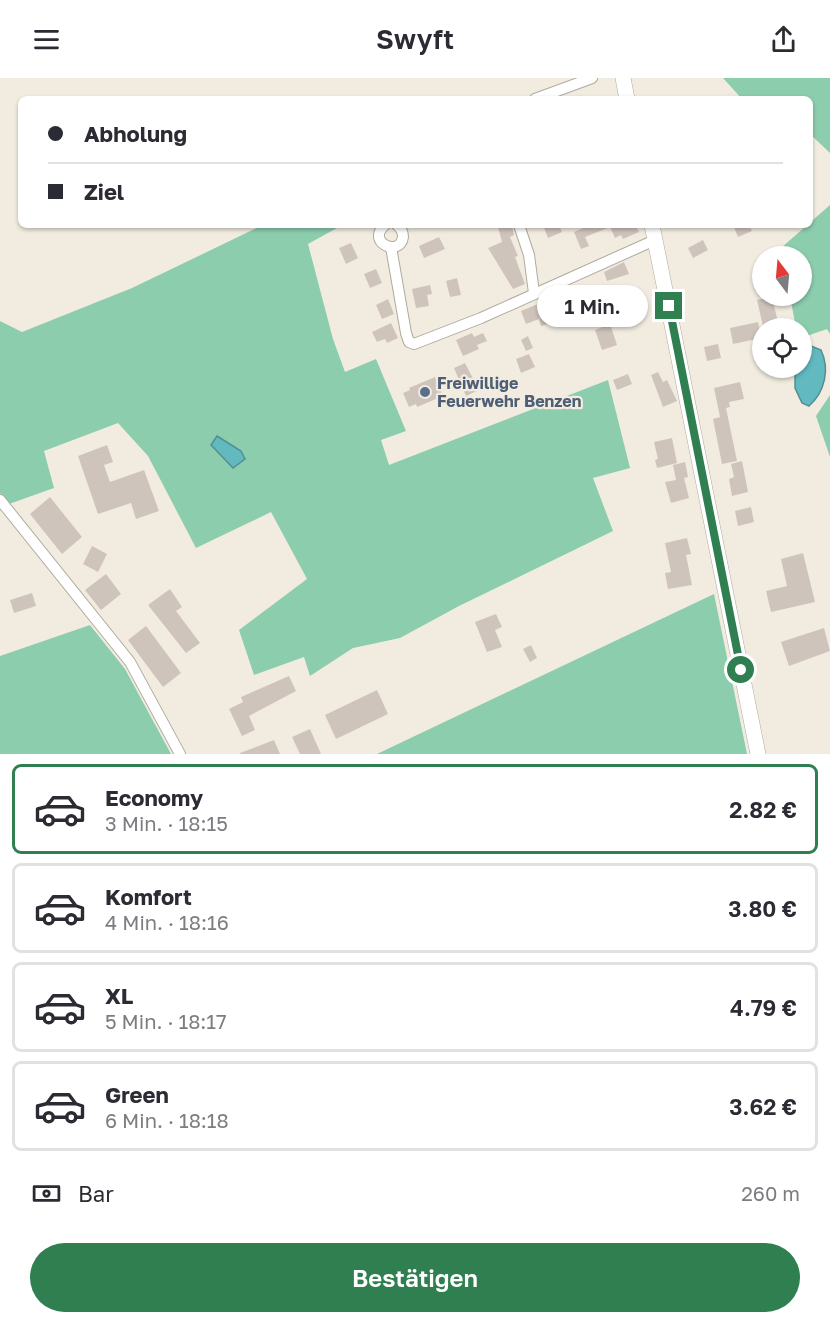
<!DOCTYPE html>
<html lang="de">
<head>
<meta charset="utf-8">
<style>
	body { margin:0; font-family:"Golos Text",sans-serif; background:#f7f7f7; color:#2b2b33; height:100vh; display:flex; flex-direction:column; font-size:22px; white-space:nowrap }
	* { box-sizing:border-box; margin:0 }
	p { font-size:20px; color:#7c7c81 }
	.icon { flex:none; width:33px; height:33px; fill:none; stroke:currentColor; stroke-width:2; stroke-linecap:round; stroke-linejoin:round }
	.map { position:relative; height:676px; overflow:hidden }
	.panel { display:flex; flex-direction:column; background:#fff; flex:1 }
	.panel>* { flex:none }
	.guide { position:absolute; left:18px; top:18px; width:795px; height:132px; border-radius:9px; box-shadow:0 2px 4px #0004; display:grid; align-content:center; height:132px; padding:0 30px; background:#fff }
	.needle { width:39px; rotate:344deg }
	.fabs { position:absolute; left:752px; top:168px; display:grid; gap:12px }
	.fabs a { display:grid; place-items:center; width:60px; height:60px; border-radius:50%; background:#fff; box-shadow:0 2px 4px #0004; font-size:30px }
	.end { position:absolute; width:27px; height:27px; margin:-14px; border:8px solid #2f7f50; background:#fff; box-shadow:0 0 0 3px #fff }
	.from { border-radius:50% }
	.bubble { position:absolute; height:42px; border-radius:21px; background:#fff; box-shadow:0 2px 4px #0004; font-size:20px; font-weight:600; line-height:42px; text-align:center }
	.guide b { display:flex; align-items:center; gap:21px; height:57px; font-size:22px }
	.guide b+b { border-top:2px solid #e1e1e2 }
	.guide i { width:15px; height:15px; background:#2b2b33 }
	ul { padding:10px 0 0; list-style:none }
	li { display:flex; align-items:center; gap:18px; height:90px; margin:0 12px 9px; padding:0 18px; border:3px solid #e1e1e2; border-radius:9px }
	li div { flex:1 }
	li b { display:block; font-size:22px }
	li em { font-style:normal; font-weight:600 }
	li.active { border-color:#2f7f50 }
	li>.icon { width:54px; height:54px; stroke-width:1.5 }
	.pay { display:flex; align-items:center; gap:15px; height:66px; padding:0 30px; font-size:22px }
	.pay p { margin-inline-start:auto }
	.action { display:flex; gap:12px; margin-top:auto; padding:12px 30px }
	.action a { flex:1; height:69px; border-radius:36px; background:#2f7f50; color:#fff; font-size:24px; font-weight:600; line-height:69px; text-align:center }
	header { display:flex; justify-content:space-between; align-items:center; height:78px; padding:0 30px; background:#fff; font-size:27px; font-weight:600 }
	.map>svg:first-child { display:block }
</style>
</head>
<body>
<header><svg class="icon" aria-label="menu" viewBox="0 0 24 24"><path d="M4 6h16M4 12h16M4 18h16"/></svg>Swyft<svg class="icon" aria-label="share" viewBox="0 0 24 24"><path d="M12 15V3M7 8l5-5 5 5M5 13v7h14v-7"/></svg></header>
<div class="map">
<svg width="830" height="676" viewBox="0 0 830 676">
	<rect width="100%" height="100%" fill="#f2ece0"/>
	<g fill="#8ccdae">
		<path d="M723 0H830V75L810 56V21H742Z"/>
		<path d="M830 127V256L827 251 801 260V250H796L790 218H801V178H783L781 170Z"/>
		<path d="M263 147H336L337 150 308 166 333 261 345 294 376 281 406 353 381 362 389 387 608 302 630 390 593 400 613 453 459 528 400 560 353 570 310 598 304 579 254 597 239 552 307 501 271 434 196 470 148 378 118 345 44 373 54 410 9 426 0 415V243L22 254 132 210Z"/>
		<path d="M830 317V379L816 338Z"/>
		<path d="M714 516 747 676H377Z"/>
		<path d="M90 547 125 591 171 676H0V578Z"/>
	</g>
	<g fill="#63b9c0" stroke="#538f92" stroke-width="1.5">
		<path d="M811 268 821 272C830 291 825 314 809 328L802 325 795 310V290H801V275Z"/>
		<path d="M217 358 241 373 245 381 233 390 211 367Z"/>
	</g>
	<g fill="#cfc4bc">
		<path d="M512 147 514 157 510 159 518 178 515 179 525 206 513 211 488 170 502 164 498 149Z"/>
		<path d="M543 147H559L562 154 548 160Z"/>
		<path d="M590 147H635L639 154 623 161 621 157 615 160 610 149 585 159 589 168 581 171 574 154Z"/>
		<path d="M733 147H749L752 153 738 159Z"/>
		<path d="M439 159 445 171 424 180 419 168Z"/>
		<path d="M703 162 708 172 693 180 688 170Z"/>
		<path d="M351 165 358 180 346 186 339 170Z"/>
		<path d="M624 184 629 196 607 203 604 194Z"/>
		<path d="M376 191 382 205 370 210 364 196Z"/>
		<path d="M457 200 461 217 450 219 446 203Z"/>
		<path d="M430 207 432 216 427 217 429 228 416 230 412 211Z"/>
		<path d="M566 210 569 218 556 224 553 216Z"/>
		<path d="M772 219 778 244 763 248 757 222Z"/>
		<path d="M388 221 394 236 382 241 376 227Z"/>
		<path d="M538 226 542 237 551 234 554 244 541 248 539 241 526 246 521 233Z"/>
		<path d="M758 244 761 260 733 266 730 250Z"/>
		<path d="M391 245 398 260 387 265 385 261 377 264 372 254Z"/>
		<path d="M610 246 617 267 602 272 595 252Z"/>
		<path d="M472 255 474 259 483 255 487 263 477 267 479 271 463 278 456 262Z"/>
		<path d="M528 258 533 270 526 273 521 262Z"/>
		<path d="M718 266 721 280 707 283 704 269Z"/>
		<path d="M529 276 535 289 521 295 516 281Z"/>
		<path d="M465 285 479 312 466 318 454 290Z"/>
		<path d="M658 294 663 304 667 302 677 323 663 329 651 297Z"/>
		<path d="M628 296 632 306 617 312 613 302Z"/>
		<path d="M435 299 443 318 417 329 416 326 409 329 403 315 410 312 409 310Z"/>
		<path d="M740 304 744 321 729 324 730 329 726 330 737 383 722 386 713 341 720 339 714 310Z"/>
		<path d="M672 360 677 385 657 390 655 382 658 381 654 364Z"/>
		<path d="M107 367 113 384 104 387 110 404 144 392 159 433 136 441 131 425 98 436 78 378Z"/>
		<path d="M742 383 748 414 732 418 729 401 734 399 731 386Z"/>
		<path d="M685 384 688 399 684 400 689 420 671 425 665 404 676 402 673 387Z"/>
		<path d="M50 419 82 459 62 476 30 436Z"/>
		<path d="M751 429 754 444 738 448 735 433Z"/>
		<path d="M687 460 691 476 686 477 692 507 668 511 665 495 671 494 665 465Z"/>
		<path d="M92 468 107 476 98 494 83 486Z"/>
		<path d="M803 475 815 524 771 534 766 513 787 508 781 481Z"/>
		<path d="M106 496 121 516 101 532 85 512Z"/>
		<path d="M170 511 182 529 176 533 200 565 186 575 148 527Z"/>
		<path d="M32 515 36 528 14 535 10 522Z"/>
		<path d="M496 536 502 549 495 552 502 569 487 574 475 544Z"/>
		<path d="M146 548 181 595 163 609 128 562Z"/>
		<path d="M824 550 830 573 789 588 781 564Z"/>
		<path d="M531 567 537 580 530 584 523 571Z"/>
		<path d="M289 598 296 613 249 638 255 652 242 658 229 631 243 624 241 619Z"/>
		<path d="M377 612 388 636 336 661 325 637Z"/>
		<path d="M310 651 321 676H300L292 659Z"/>
		<path d="M274 662 280 676H240V675Z"/>
	</g>
	<g fill="none" stroke-linecap="round" stroke-linejoin="round">
		<g stroke="#afaa9e" stroke-width="12">
			<g id="street">
				<path d="M535 21 592 0"/>
				<path d="M385 147C365 164 400 180 403 159 403 153 401 150 397 147"/>
				<path d="M519 147 529 177 534 215"/>
				<path d="M391 169 406 255 409 264 414 266 481 240 655 162"/>
				<path d="M0 422 130 584 180 676"/>
			</g>
		</g>
		<g stroke="#afaa9e" stroke-width="16">
			<g id="secondary">
				<path d="M623 0 627 21"/>
				<path d="M652 147 758 676"/>
			</g>
		</g>
		<use href="#street" stroke="#fff" stroke-width="10"/>
		<use href="#secondary" stroke="#fff" stroke-width="15"/>
	</g>
	<g fill="none" stroke-linecap="round" stroke-linejoin="round">
		<path stroke="#2f7f50" stroke-width="8" d="M669 228 741 592"/>
	</g>
	<circle fill="#5c6f8a" stroke="#f2ece0" stroke-width="2" cx="425" cy="314" r="6"/>
	<g text-anchor="middle" stroke-width="4.5" stroke-linejoin="round" paint-order="stroke">
		<g font-size="16" font-weight="bold" fill="#4e5e75" stroke="#f2ece0" text-anchor="start">
			<text x="437" y="311">Freiwillige<tspan x="437" dy="18">Feuerwehr Benzen</tspan></text>
		</g>
	</g>
</svg>
<div class="fabs">
<a><svg class="needle" viewBox="-14 -14 28 28"><path d="M0-13l5 13h-10z" fill="#e53935"/><path d="M0 13l5-13h-10z" fill="#7c7c81"/></svg></a>
<a><svg class="icon" aria-label="locate" viewBox="0 0 24 24"><circle cx="12" cy="12" r="6"/><path d="M12 2v4M12 18v4M2 12h4M18 12h4"/></svg></a>
</div>
<i class="end from" style="left:741px;top:592px"></i>
<i class="end" style="left:669px;top:228px"></i>
<div class="bubble" style="left:537px;top:207px;width:111px">1 Min.</div>
<div class="guide">
<b><i class="from"></i>Abholung</b>
<b><i></i>Ziel</b>
</div>
</div>
<section class="panel">
<ul>
<li class="active"><svg class="icon" aria-label="car" viewBox="0 0 24 24"><path d="M5 17H2v-5l4-1 3-4h7l3 4 3 1v5h-3M9 17h6M6 11h13"/><circle cx="7" cy="17" r="2"/><circle cx="17" cy="17" r="2"/></svg><div><b>Economy</b><p>3 Min. · 18:15</p></div><em>2.82 €</em></li>
<li><svg class="icon" aria-label="car" viewBox="0 0 24 24"><path d="M5 17H2v-5l4-1 3-4h7l3 4 3 1v5h-3M9 17h6M6 11h13"/><circle cx="7" cy="17" r="2"/><circle cx="17" cy="17" r="2"/></svg><div><b>Komfort</b><p>4 Min. · 18:16</p></div><em>3.80 €</em></li>
<li><svg class="icon" aria-label="car" viewBox="0 0 24 24"><path d="M5 17H2v-5l4-1 3-4h7l3 4 3 1v5h-3M9 17h6M6 11h13"/><circle cx="7" cy="17" r="2"/><circle cx="17" cy="17" r="2"/></svg><div><b>XL</b><p>5 Min. · 18:17</p></div><em>4.79 €</em></li>
<li><svg class="icon" aria-label="car" viewBox="0 0 24 24"><path d="M5 17H2v-5l4-1 3-4h7l3 4 3 1v5h-3M9 17h6M6 11h13"/><circle cx="7" cy="17" r="2"/><circle cx="17" cy="17" r="2"/></svg><div><b>Green</b><p>6 Min. · 18:18</p></div><em>3.62 €</em></li>
</ul>
<div class="pay"><svg class="icon" aria-label="cash" viewBox="0 0 24 24"><path d="M3 7h18v10H3z"/><circle cx="12" cy="12" r="2"/></svg>Bar<p>260 m</p></div>
<div class="action"><a>Bestätigen</a></div>
</section>
</body>
</html>
